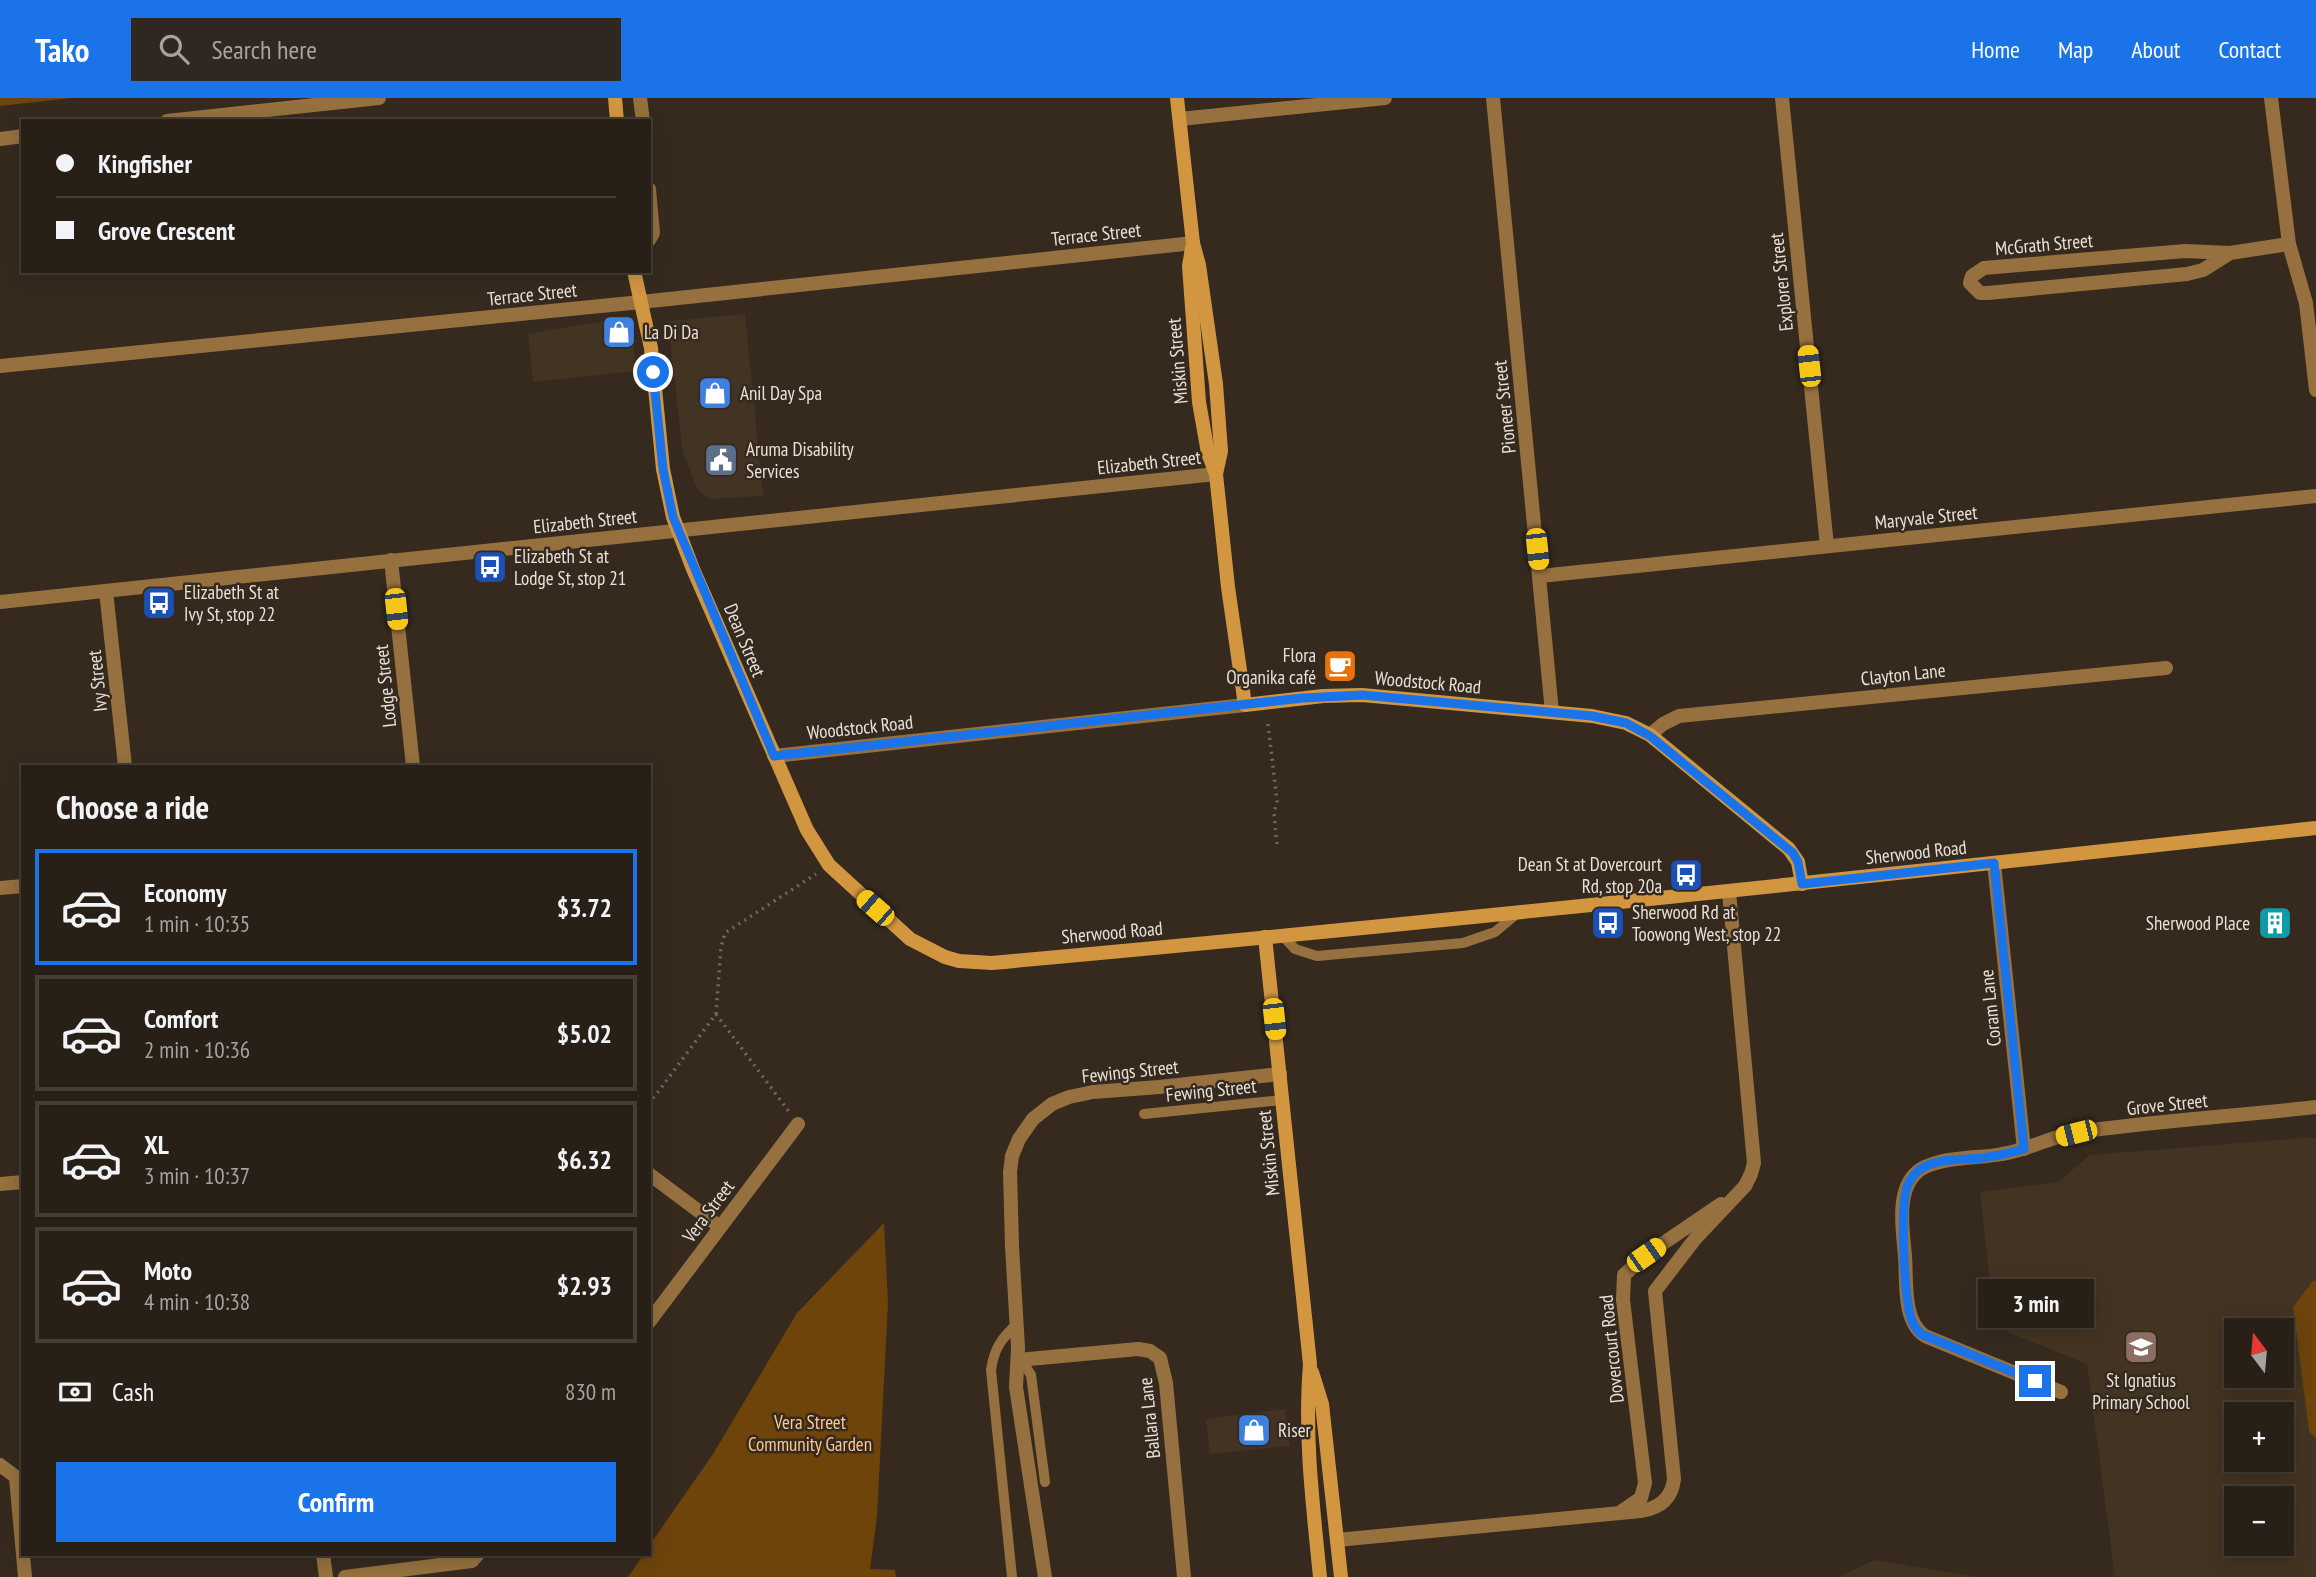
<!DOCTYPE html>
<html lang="en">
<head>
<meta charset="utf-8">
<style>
	body { margin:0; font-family:"PT Sans Narrow",sans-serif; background:#302820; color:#f1f3f6; height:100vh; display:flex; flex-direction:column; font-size:26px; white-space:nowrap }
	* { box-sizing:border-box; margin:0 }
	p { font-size:23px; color:#a5a3a1 }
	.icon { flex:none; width:38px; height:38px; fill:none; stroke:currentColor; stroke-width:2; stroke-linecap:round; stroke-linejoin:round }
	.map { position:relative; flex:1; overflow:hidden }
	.sheet { position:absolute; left:21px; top:667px; width:630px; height:791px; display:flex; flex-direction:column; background:#282017; border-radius:0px; box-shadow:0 4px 18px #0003,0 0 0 2px #443e36 }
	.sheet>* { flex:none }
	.guide { position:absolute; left:21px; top:21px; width:630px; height:154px; border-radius:0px; box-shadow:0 4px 18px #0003,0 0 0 2px #443e36; display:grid; align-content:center; height:154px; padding:0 35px; background:#282017 }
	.needle { width:46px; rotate:344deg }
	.fabs { position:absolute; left:2224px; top:1220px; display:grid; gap:14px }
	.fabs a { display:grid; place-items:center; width:70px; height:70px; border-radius:0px; background:#282017; box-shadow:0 4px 18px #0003,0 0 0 2px #443e36; font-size:35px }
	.end { position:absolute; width:32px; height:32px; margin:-16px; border:9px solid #1a73e8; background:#fff; box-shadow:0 0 0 4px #fff }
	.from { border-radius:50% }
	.bubble { position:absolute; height:49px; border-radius:0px; background:#282017; box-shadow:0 4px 18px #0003,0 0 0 2px #443e36; font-size:23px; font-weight:700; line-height:49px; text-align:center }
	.car { position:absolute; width:21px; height:42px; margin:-21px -10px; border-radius:9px; box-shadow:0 0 5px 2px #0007; background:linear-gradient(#f5c518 24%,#345 0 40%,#f5c518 0 76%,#345 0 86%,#f5c518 0) }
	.guide b { display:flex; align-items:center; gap:24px; height:66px; font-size:26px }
	.guide b+b { border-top:2px solid #443e36 }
	.guide i { width:18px; height:18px; background:#f1f3f6 }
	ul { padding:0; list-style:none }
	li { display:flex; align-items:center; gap:21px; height:116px; margin:0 14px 10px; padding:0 21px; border:4px solid #443e36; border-radius:0px }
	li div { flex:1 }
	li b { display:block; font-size:26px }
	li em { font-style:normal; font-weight:700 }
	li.selected { border-color:#1a73e8 }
	li>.icon { width:63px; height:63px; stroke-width:1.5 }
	h2 { padding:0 35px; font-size:32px; line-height:84px }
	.pay { display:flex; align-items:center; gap:18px; height:77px; padding:0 35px; font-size:26px }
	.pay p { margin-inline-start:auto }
	.button { display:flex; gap:14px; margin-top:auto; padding:14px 35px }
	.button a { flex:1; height:80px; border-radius:0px; background:#1a73e8; color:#fff; font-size:28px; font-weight:700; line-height:80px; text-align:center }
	header { display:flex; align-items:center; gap:42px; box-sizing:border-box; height:98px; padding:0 35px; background:#1a73e8; color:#fff }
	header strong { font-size:33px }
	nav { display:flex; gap:38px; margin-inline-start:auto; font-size:24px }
	.search { width:490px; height:63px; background:#302820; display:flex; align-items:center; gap:18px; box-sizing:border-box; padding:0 24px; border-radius:0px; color:#a5a3a1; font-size:26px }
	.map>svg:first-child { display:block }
</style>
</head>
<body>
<header>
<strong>Tako</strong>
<div class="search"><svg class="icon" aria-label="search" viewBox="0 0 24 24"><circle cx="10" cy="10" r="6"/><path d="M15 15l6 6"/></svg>Search here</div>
<nav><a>Home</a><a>Map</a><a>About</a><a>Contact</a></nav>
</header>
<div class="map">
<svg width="2316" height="1479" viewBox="0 0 2316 1479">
	<rect width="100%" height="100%" fill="#362a1f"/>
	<g fill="#433322" fill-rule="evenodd">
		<path d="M745 216 763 398 710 401 698 392 683 355 668 223Z"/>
		<path d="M624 222 632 227 635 273 533 284 528 236 591 225Z"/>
		<path d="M2316 1039V1479H2115L2087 1266 1995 1229 1980 1094 2058 1084 2090 1057ZM2236 1232H2282V1278H2236ZM2236 1316H2282V1362H2236ZM2236 1400H2282V1446H2236Z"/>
		<path d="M1285 1311 1290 1348 1210 1356 1206 1321Z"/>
		<path d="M1874 1462 1978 1479H1839Z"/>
	</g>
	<g fill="#6e440b">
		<path d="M0 0H72L0 8Z"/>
		<path d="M884 1125 888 1205 877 1418 870 1471 895 1472 896 1479H628L644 1456H649V1448L713 1356 797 1215Z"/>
		<path d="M2313 1183H2316V1341L2309 1333 2293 1209Z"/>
	</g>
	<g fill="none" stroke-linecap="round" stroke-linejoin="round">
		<g stroke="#73695f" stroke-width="3.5" stroke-dasharray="2 5" stroke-linecap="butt">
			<path d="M1268 626 1277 703 1274 715 1277 747"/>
			<path d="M716 916 790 1015"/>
			<path d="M649 1006 716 916 721 849 725 835 816 776"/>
		</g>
		<g stroke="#96713f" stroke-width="10">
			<path d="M1283 838 1295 851 1317 858 1463 845 1495 834 1519 814"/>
			<path d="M1144 1016 1282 1002"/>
			<path d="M1018 1262 1026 1269 1031 1277 1045 1384"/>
			<path d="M1012 1479 991 1272C994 1250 1002 1240 1017 1226"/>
		</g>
		<g stroke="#96713f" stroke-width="14">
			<path d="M640 0 643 23"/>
			<path d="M1493 0 1552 614"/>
			<path d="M1782 0 1827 448"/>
			<path d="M2271 0 2289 146 2306 205 2316 292"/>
			<path d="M1180 21 1385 0"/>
			<path d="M167 23 379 0"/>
			<path d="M0 41 23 38"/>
			<path d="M649 91 653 135 649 142"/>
			<path d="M2230 155 2203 172 2187 176 1988 195H1980L1970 185 1972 178 1984 170 2185 153 2230 155 2289 146"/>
			<path d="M0 268 641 204 1193 145"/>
			<path d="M391 462 413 668"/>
			<path d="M1540 478 2316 398"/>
			<path d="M106 493 125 668"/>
			<path d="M0 504 1216 376"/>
			<path d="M1650 637 1663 626 1679 618 2166 570"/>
			<path d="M774 658 1245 607"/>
			<path d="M1994 765 2024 1051"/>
			<path d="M0 790 23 788"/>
			<path d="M649 1076 720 1129"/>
			<path d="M0 1086 23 1084"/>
			<path d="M649 1224 798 1026"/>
			<path d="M1018 1262 1138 1251 1150 1253 1160 1260 1166 1285 1184 1479"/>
			<path d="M2061 1294 1925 1238C1902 1223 1907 1182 1905 1158 1903 1134 1896 1095 1915 1076 1931 1058 1978 1061 2002 1056 2028 1052 2052 1038 2078 1034 2157 1023 2237 1018 2316 1009"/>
			<path d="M0 1367 16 1379 25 1479"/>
			<path d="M1622 1413 1641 1400 1645 1385 1623 1202 1624 1177 1646 1157 1721 1106"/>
			<path d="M1337 1442 1641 1413C1660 1410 1672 1400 1674 1381L1655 1193 1695 1141 1745 1088 1751 1076 1754 1065 1729 794"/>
			<path d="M323 1456 326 1479"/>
			<path d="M345 1479 472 1463 478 1456"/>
			<path d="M1045 1479 1016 1289 1018 1250 1012 1148 1010 1074 1012 1058 1019 1041 1033 1021 1052 1006 1069 999 1093 994 1159 989 1280 976"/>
		</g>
		<g stroke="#d29641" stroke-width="14">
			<path d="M615 0 617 23"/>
			<path d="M1177 0 1193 145 1199 167 1216 286 1221 353 1216 376 1228 489 1245 607 1323 598 1362 597 1592 618 1626 625 1650 637 1789 751 1798 764 1802 786"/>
			<path d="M1192 150 1189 168 1199 304 1208 355 1216 376"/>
			<path d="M634 173 651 250 663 371 673 419 693 471 807 732 829 767 910 841 945 859 959 863 992 865C1434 825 1875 778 2316 730"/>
			<path d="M1265 839 1310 1266C1304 1338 1313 1408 1320 1479"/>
			<path d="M1312 1274 1322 1306 1341 1479"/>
		</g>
	</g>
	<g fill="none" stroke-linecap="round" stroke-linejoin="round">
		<path stroke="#1a73e8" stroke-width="9" d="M653 274 663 371 673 419 774 658 1303 600 1362 597 1592 618 1626 625 1650 638 1793 755 1798 764 1802 786 1994 765 2024 1051C2010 1055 1996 1058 1982 1060 1964 1062 1941 1060 1924 1069 1916 1073 1910 1081 1907 1089 1900 1110 1904 1202 1912 1223 1914 1228 1917 1232 1921 1236L2035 1283"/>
	</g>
	<defs>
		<g id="shop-square" transform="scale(1.75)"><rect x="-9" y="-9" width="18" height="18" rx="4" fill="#3f7fe0" stroke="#362a1f"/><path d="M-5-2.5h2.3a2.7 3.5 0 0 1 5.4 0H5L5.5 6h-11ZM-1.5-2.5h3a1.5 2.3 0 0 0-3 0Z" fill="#fff"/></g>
		<g id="civic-square" transform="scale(1.75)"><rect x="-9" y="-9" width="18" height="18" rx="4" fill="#5c6f8a" stroke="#362a1f"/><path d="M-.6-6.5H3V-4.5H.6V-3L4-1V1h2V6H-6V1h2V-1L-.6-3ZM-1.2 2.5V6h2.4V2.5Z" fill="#fff"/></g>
		<g id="bus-square" transform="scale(1.75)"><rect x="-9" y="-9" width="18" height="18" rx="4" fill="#1a4fb4" stroke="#362a1f"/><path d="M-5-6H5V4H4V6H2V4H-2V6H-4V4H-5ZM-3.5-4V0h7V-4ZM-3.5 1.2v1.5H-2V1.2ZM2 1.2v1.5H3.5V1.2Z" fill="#fff"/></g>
		<g id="cafe-square" transform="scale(1.75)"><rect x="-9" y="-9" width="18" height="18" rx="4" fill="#e8710a" stroke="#362a1f"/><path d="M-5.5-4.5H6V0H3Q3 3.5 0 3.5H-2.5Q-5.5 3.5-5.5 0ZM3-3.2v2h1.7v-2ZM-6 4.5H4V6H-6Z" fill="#fff"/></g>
		<g id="building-square" transform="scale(1.75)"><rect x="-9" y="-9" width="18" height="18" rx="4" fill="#0f9aa8" stroke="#362a1f"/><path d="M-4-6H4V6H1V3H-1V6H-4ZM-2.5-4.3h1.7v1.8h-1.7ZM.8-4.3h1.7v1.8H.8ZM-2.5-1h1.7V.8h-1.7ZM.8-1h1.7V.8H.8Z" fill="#fff"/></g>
		<g id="school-square" transform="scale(1.75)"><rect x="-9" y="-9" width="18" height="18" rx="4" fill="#8d6e63" stroke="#362a1f"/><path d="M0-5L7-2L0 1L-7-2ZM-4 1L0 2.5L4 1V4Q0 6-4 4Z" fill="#fff"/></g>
	</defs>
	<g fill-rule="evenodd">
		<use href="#shop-square" x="619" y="234"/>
		<use href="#shop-square" x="715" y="295"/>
		<use href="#civic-square" x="721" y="362"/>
		<use href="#bus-square" x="490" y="469"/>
		<use href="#bus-square" x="159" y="505"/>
		<use href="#cafe-square" x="1340" y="568"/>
		<use href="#bus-square" x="1686" y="777"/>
		<use href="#bus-square" x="1608" y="825"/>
		<use href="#building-square" x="2275" y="825"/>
		<use href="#school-square" x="2141" y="1249"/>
		<use href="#shop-square" x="1254" y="1332"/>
	</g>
	<g text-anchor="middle" stroke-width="5" stroke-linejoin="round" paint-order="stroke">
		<g font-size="19" fill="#e8e1d9" stroke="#362a1f">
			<text transform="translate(1096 136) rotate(-6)" y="7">Terrace Street</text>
			<text transform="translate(2044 146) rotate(-5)" y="7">McGrath Street</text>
			<text transform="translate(1781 184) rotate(-96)" y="7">Explorer Street</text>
			<text transform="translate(532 196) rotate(-6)" y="7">Terrace Street</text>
			<text transform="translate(1177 263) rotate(-95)" y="7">Miskin Street</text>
			<text transform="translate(1504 309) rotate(-96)" y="7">Pioneer Street</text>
			<text transform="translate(1149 364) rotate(-6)" y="7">Elizabeth Street</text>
			<text transform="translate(1926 419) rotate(-6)" y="7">Maryvale Street</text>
			<text transform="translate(585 423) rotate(-6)" y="7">Elizabeth Street</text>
			<text transform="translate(745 542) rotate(67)" y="7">Dean Street</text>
			<text transform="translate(1903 576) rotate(-6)" y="7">Clayton Lane</text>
			<text transform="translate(97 583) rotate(-96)" y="7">Ivy Street</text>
			<text transform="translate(1428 584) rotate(5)" y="7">Woodstock Road</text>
			<text transform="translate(385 588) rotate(-96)" y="7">Lodge Street</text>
			<text transform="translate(860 629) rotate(-6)" y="7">Woodstock Road</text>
			<text transform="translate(1916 754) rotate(-6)" y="7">Sherwood Road</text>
			<text transform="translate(1112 834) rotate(-5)" y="7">Sherwood Road</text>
			<text transform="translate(1990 910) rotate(-96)" y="7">Coram Lane</text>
			<text transform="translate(1130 973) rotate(-6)" y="7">Fewings Street</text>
			<text transform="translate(1211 992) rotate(-6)" y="7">Fewing Street</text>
			<text transform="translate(2167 1006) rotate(-6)" y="7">Grove Street</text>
			<text transform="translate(1268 1055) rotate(-96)" y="7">Miskin Street</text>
			<text transform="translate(708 1113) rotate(-53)" y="7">Vera Street</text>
			<text transform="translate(1611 1251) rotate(-96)" y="7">Dovercourt Road</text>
			<text transform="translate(1149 1320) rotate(-96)" y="7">Ballara Lane</text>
		</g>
		<g font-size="19" fill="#e8e1d9" stroke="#362a1f" text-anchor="start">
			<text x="644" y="241">La Di Da</text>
			<text x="740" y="302">Anil Day Spa</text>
			<text x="746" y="358">Aruma Disability<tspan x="746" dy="22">Services</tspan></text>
			<text x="514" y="465">Elizabeth St at<tspan x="514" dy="22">Lodge St, stop 21</tspan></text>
			<text x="184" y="501">Elizabeth St at<tspan x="184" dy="22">Ivy St, stop 22</tspan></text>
			<text x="1316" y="564" text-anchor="end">Flora<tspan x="1316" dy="22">Organika café</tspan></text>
			<text x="1662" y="773" text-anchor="end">Dean St at Dovercourt<tspan x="1662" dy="22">Rd, stop 20a</tspan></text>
			<text x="1632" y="821">Sherwood Rd at<tspan x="1632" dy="22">Toowong West, stop 22</tspan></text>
			<text x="2250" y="832" text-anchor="end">Sherwood Place</text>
			<text x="2141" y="1289" text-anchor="middle">St Ignatius<tspan x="2141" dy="22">Primary School</tspan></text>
			<text x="1278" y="1339">Riser</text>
		</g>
		<g font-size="19" fill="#fbc892" stroke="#362a1f">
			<text x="810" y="1331">Vera Street<tspan x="810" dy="22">Community Garden</tspan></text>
		</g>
	</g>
</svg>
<div class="fabs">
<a><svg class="needle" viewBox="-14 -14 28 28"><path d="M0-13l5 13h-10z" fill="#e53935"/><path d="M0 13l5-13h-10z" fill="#a5a3a1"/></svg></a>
<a>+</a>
<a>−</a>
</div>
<i class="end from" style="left:653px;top:274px"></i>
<i class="end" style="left:2035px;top:1283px"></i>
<div class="bubble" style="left:1978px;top:1181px;width:116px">3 min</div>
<i class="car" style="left:1809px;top:268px;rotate:354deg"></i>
<i class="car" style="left:1537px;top:451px;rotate:174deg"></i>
<i class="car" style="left:396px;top:511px;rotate:174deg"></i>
<i class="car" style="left:875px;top:810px;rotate:311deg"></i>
<i class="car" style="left:1274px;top:921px;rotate:174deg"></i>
<i class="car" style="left:2076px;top:1035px;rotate:256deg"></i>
<i class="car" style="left:1646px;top:1157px;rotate:55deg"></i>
<div class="guide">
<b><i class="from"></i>Kingfisher</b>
<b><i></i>Grove Crescent</b>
</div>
<section class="sheet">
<h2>Choose a ride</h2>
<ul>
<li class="selected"><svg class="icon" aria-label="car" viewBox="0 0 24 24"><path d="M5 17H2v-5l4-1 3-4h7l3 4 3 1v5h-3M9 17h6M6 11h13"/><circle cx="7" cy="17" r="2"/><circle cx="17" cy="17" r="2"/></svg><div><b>Economy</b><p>1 min · 10:35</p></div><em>$3.72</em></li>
<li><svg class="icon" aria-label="car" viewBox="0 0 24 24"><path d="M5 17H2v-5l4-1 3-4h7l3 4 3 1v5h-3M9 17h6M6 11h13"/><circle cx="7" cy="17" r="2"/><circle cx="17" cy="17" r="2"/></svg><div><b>Comfort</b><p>2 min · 10:36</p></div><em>$5.02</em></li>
<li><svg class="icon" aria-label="car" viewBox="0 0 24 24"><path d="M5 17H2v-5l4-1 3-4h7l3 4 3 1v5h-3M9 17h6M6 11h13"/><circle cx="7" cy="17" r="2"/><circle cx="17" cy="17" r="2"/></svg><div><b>XL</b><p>3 min · 10:37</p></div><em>$6.32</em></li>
<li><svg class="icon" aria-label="car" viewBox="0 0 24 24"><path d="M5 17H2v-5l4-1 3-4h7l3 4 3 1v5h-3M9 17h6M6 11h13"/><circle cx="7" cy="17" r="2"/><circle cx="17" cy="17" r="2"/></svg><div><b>Moto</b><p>4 min · 10:38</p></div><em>$2.93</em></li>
</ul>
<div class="pay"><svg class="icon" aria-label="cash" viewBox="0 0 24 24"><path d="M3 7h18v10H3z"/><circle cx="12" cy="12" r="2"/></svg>Cash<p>830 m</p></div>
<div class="button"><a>Confirm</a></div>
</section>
</div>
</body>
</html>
